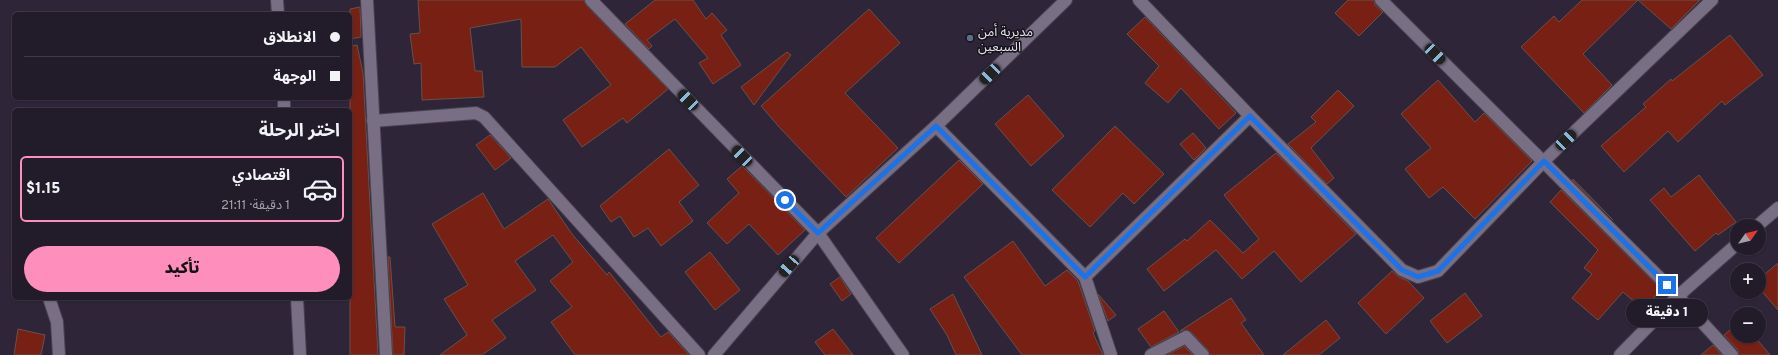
<!DOCTYPE html>
<html lang="ar">
<head>
<meta charset="utf-8">
<style>
	body { margin:0; font-family:Overpass,"Noto Sans Arabic",sans-serif; background:#2a2532; color:#f1f3f6; direction:rtl; height:100vh; display:flex; flex-direction:column; font-size:15px; white-space:nowrap }
	* { box-sizing:border-box; margin:0 }
	p { font-size:13px; color:#a2a1a8 }
	.icon { flex:none; width:22px; height:22px; fill:none; stroke:currentColor; stroke-width:2; stroke-linecap:round; stroke-linejoin:round }
	.map { position:relative; flex:1; overflow:hidden; direction:ltr }
	.side { position:absolute; left:12px; top:108px; width:340px; height:192px; display:flex; flex-direction:column; background:#221c2a; border-radius:6px; box-shadow:0 1px 3px #0004,0 0 0 1px #3f3a47; direction:rtl }
	.side>* { flex:none }
	.top-card { position:absolute; left:12px; top:12px; width:340px; height:88px; border-radius:6px; box-shadow:0 1px 3px #0004,0 0 0 1px #3f3a47; direction:rtl; display:grid; align-content:center; height:88px; padding:0 12px; background:#221c2a }
	.needle { width:26px; rotate:56deg }
	.controls { position:absolute; left:1730px; top:219px; display:grid; gap:8px }
	.controls a { display:grid; place-items:center; width:36px; height:36px; border-radius:50%; background:#221c2a; box-shadow:0 1px 3px #0004,0 0 0 1px #3f3a47; font-size:20px }
	.end { position:absolute; width:18px; height:18px; margin:-9px; border:5px solid #1a73e8; background:#fff; box-shadow:0 0 0 2px #fff }
	.from { border-radius:50% }
	.bubble { position:absolute; height:28px; border-radius:14px; background:#221c2a; box-shadow:0 1px 3px #0004,0 0 0 1px #3f3a47; font-size:13px; font-weight:800; line-height:28px; text-align:center; direction:rtl }
	.car { position:absolute; width:12px; height:24px; margin:-12px -6px; border-radius:5px; box-shadow:0 0 3px 1px #0007; background:linear-gradient(#222 24%,#8ab4d8 0 40%,#222 0 76%,#8ab4d8 0 86%,#222 0) }
	.top-card b { display:flex; align-items:center; gap:14px; height:38px; font-size:15px }
	.top-card b+b { border-top:1px solid #3f3a47 }
	.top-card i { width:10px; height:10px; background:#f1f3f6 }
	ul { padding:0; list-style:none }
	li { display:flex; align-items:center; gap:12px; height:66px; margin:0 8px 6px; padding:0 4px; border:2px solid #3f3a47; border-radius:6px }
	li div { flex:1 }
	li b { display:block; font-size:15px }
	li em { font-style:normal; font-weight:800 }
	li.active { border-color:#fe8ebb }
	li>.icon { width:36px; height:36px; stroke-width:1.5 }
	h2 { padding:0 12px; font-size:18px; line-height:48px }
	.cta { display:flex; gap:8px; margin-top:auto; padding:8px 12px }
	.cta a { flex:1; height:46px; border-radius:24px; background:#fe8ebb; color:#111; font-size:16px; font-weight:800; line-height:46px; text-align:center }
	.map>svg:first-child { display:block }
</style>
</head>
<body>
<div class="map">
<svg width="1778" height="355" viewBox="0 0 1778 355">
	<rect width="100%" height="100%" fill="#2e2638"/>
	<g fill="#782014" stroke="#69504b">
		<path d="M418 0H584L586 5 668 89 627 123 623 118 582 147 563 120 611 85 581 47 555 67H522L521 19 470 28 475 71H482L484 97 422 100 421 63 414 64 410 34 420 33Z"/>
		<path d="M655 0H693L706 19 712 13 727 30 721 35 741 65 713 84 699 63 708 58 675 19 647 40 652 46 649 49 625 24Z"/>
		<path d="M1348 0H1374L1375 5 1383 12 1359 36 1335 13Z"/>
		<path d="M1582 0H1638L1583 54 1612 85 1584 113 1521 47 1554 16 1559 22Z"/>
		<path d="M1638 0H1700L1671 29Z"/>
		<path d="M360 7 361 37 350 39V9Z"/>
		<path d="M869 9 900 43 845 93 898 148 846 197 780 128 761 106Z"/>
		<path d="M1145 17 1236 113 1219 129 1181 88 1168 103 1145 83 1159 66 1127 34Z"/>
		<path d="M1730 35 1763 75 1725 105 1722 101 1678 142 1668 131 1624 172 1601 146 1646 107 1643 104 1671 79 1672 81Z"/>
		<path d="M357 45 363 73 378 355H350V46Z"/>
		<path d="M787 52 791 55 754 105 741 87Z"/>
		<path d="M1438 80 1475 122 1484 113 1532 161 1475 219 1443 187 1429 198 1405 169 1431 148 1401 114Z"/>
		<path d="M1338 90 1354 106 1311 148 1334 178 1327 184 1288 144 1316 122 1311 117Z"/>
		<path d="M1028 95 1064 136 1031 166 995 124Z"/>
		<path d="M1115 126 1164 174 1134 204 1123 193 1090 227 1052 190Z"/>
		<path d="M1193 133 1206 148 1194 160 1180 144Z"/>
		<path d="M490 135 511 158 495 170 476 145Z"/>
		<path d="M669 149 699 185 679 202 693 221 661 246 648 228 634 237 620 216 611 222 600 206Z"/>
		<path d="M1276 153 1356 234 1301 282 1274 251 1242 279 1216 250 1164 291 1147 269 1185 239 1187 241 1210 220 1243 253 1259 239 1224 195Z"/>
		<path d="M959 160 983 184 899 263 876 238Z"/>
		<path d="M742 166 805 230 778 255 749 224 727 244 707 223 739 193 727 179Z"/>
		<path d="M1699 175 1736 222 1718 235 1716 233 1695 251 1650 200 1664 188 1671 197Z"/>
		<path d="M1573 179 1613 220 1572 180Z"/>
		<path d="M1561 190 1661 289 1644 310 1623 292 1598 320 1572 298 1592 274 1584 268 1598 250 1550 202Z"/>
		<path d="M483 193 504 229 548 199 572 234 607 275 609 272 661 337 668 332 689 355H575L551 322 572 307 550 281 573 262 553 235 515 261 536 290 492 320 506 338 482 355H440L467 335 444 299 468 285 432 224Z"/>
		<path d="M1013 241 1045 286 1067 270 1078 281 1095 331 1093 333 1103 355H1022L964 277Z"/>
		<path d="M710 252 740 290 715 310 685 272Z"/>
		<path d="M388 257H390L395 327H405L404 355H393Z"/>
		<path d="M1778 263V310L1759 288V279Z"/>
		<path d="M1392 271 1399 277 1408 281 1424 298 1386 334 1358 303Z"/>
		<path d="M840 277 851 294 842 301 830 284Z"/>
		<path d="M1465 293 1482 316 1447 343 1430 321Z"/>
		<path d="M953 294 982 355H956L947 335 930 309Z"/>
		<path d="M1098 294 1116 315 1108 321Z"/>
		<path d="M1231 298 1246 320 1241 323 1264 355H1210L1208 350 1191 332 1187 330 1180 331Z"/>
		<path d="M1164 311 1179 332 1151 347 1138 329Z"/>
		<path d="M1326 320 1340 338 1319 355H1283Z"/>
		<path d="M1737 324V336H1754L1770 355H1739L1738 350 1724 335Z"/>
		<path d="M18 329 45 335 41 355H14Z"/>
		<path d="M833 329 853 355H825L815 342Z"/>
		<path d="M1713 345 1722 355H1701Z"/>
		<path d="M1184 346 1193 355H1167Z"/>
	</g>
	<g fill="none" stroke-linecap="round" stroke-linejoin="round">
		<g stroke="#484251" stroke-width="14">
			<g id="minor">
				<path d="M277 0 278 14"/>
				<path d="M367 0 386 355"/>
				<path d="M591 0 818 233 903 355"/>
				<path d="M1139 0 1250 116 1402 270 1418 277 1438 271 1544 161 1712 0"/>
				<path d="M1381 0 1678 296 1732 355"/>
				<path d="M284 98V110"/>
				<path d="M373 121 476 113 484 117 699 355"/>
				<path d="M936 126 1085 277 1111 355"/>
				<path d="M1757 226 1778 208"/>
				<path d="M1085 277 1250 116"/>
				<path d="M49 298 57 322 59 355"/>
				<path d="M297 298 300 355"/>
				<path d="M714 355 818 233 936 126 1066 0"/>
				<path d="M1151 355 1186 337 1203 355"/>
				<path d="M1620 355 1678 296 1737 244"/>
			</g>
		</g>
		<use href="#minor" stroke="#786f85" stroke-width="12"/>
	</g>
	<g fill="none" stroke-linecap="round" stroke-linejoin="round">
		<path stroke="#1a73e8" stroke-width="5" d="M785 200 818 233 936 126 1085 277 1250 116 1402 270 1418 277 1438 271 1544 161 1667 285"/>
	</g>
	<circle fill="#5c6f8a" stroke="#141119" stroke-width="1.5" cx="970" cy="38" r="4"/>
	<g text-anchor="middle" stroke-width="3" stroke-linejoin="round" paint-order="stroke">
		<g font-size="13" fill="#e7e2ef" stroke="#141119" text-anchor="start">
			<text x="978" y="36">مديرية أمن<tspan x="978" dy="15">السبعين</tspan></text>
		</g>
	</g>
</svg>
<div class="controls">
<a><svg class="needle" viewBox="-14 -14 28 28"><path d="M0-13l5 13h-10z" fill="#e53935"/><path d="M0 13l5-13h-10z" fill="#a2a1a8"/></svg></a>
<a>+</a>
<a>−</a>
</div>
<i class="end from" style="left:785px;top:200px"></i>
<i class="end" style="left:1667px;top:285px"></i>
<div class="bubble" style="left:1626px;top:299px;width:82px">1 دقيقة</div>
<i class="car" style="left:1435px;top:54px;rotate:135deg"></i>
<i class="car" style="left:990px;top:74px;rotate:226deg"></i>
<i class="car" style="left:688px;top:100px;rotate:316deg"></i>
<i class="car" style="left:1566px;top:140px;rotate:46deg"></i>
<i class="car" style="left:742px;top:156px;rotate:316deg"></i>
<i class="car" style="left:789px;top:266px;rotate:221deg"></i>
<div class="top-card">
<b><i class="from"></i>الانطلاق</b>
<b><i></i>الوجهة</b>
</div>
<section class="side">
<h2>اختر الرحلة</h2>
<ul>
<li class="active"><svg class="icon" aria-label="car" viewBox="0 0 24 24"><path d="M5 17H2v-5l4-1 3-4h7l3 4 3 1v5h-3M9 17h6M6 11h13"/><circle cx="7" cy="17" r="2"/><circle cx="17" cy="17" r="2"/></svg><div><b>اقتصادي</b><p>1 دقيقة · 21:11</p></div><em>$1.15</em></li>
</ul>
<div class="cta"><a>تأكيد</a></div>
</section>
</div>
</body>
</html>
